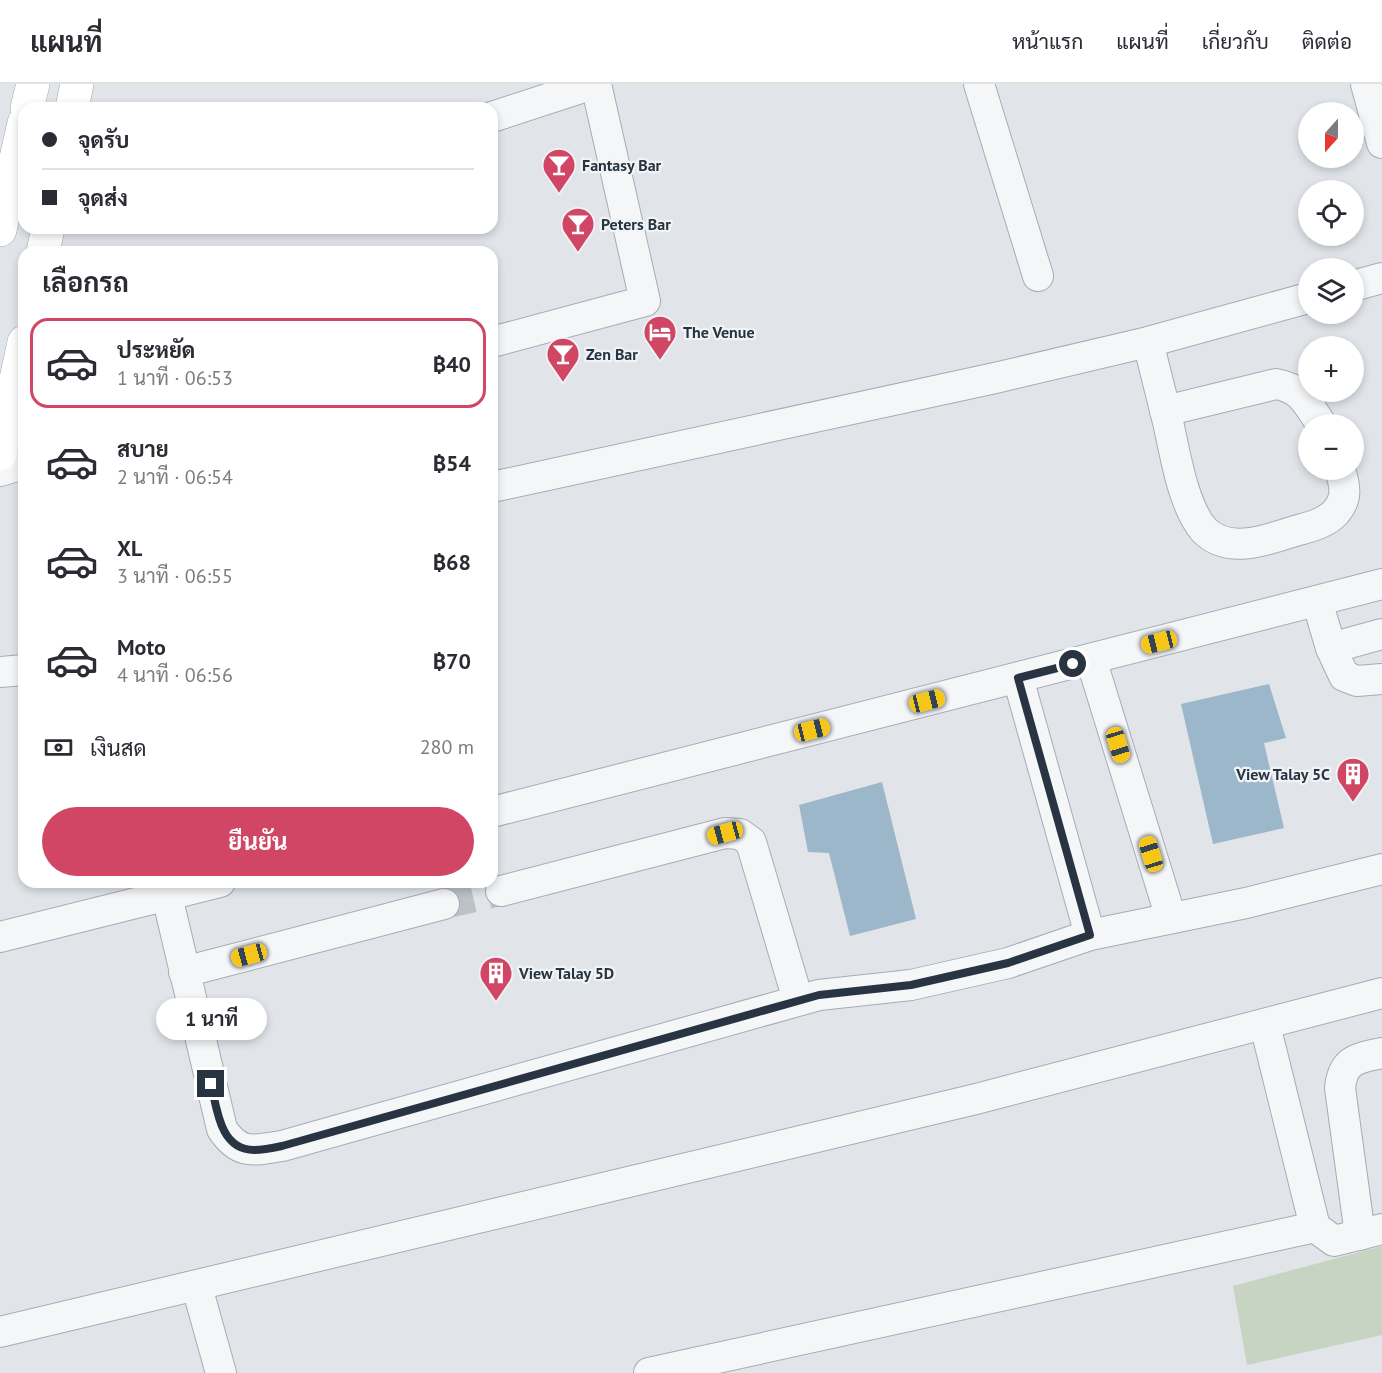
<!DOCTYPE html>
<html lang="th">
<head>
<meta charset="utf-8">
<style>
	body { margin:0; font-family:"PT Sans",Sarabun,sans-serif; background:#f2f2f3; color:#2b2b33; height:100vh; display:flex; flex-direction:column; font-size:22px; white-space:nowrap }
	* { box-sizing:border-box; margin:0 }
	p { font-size:20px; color:#7c7c81 }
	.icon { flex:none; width:33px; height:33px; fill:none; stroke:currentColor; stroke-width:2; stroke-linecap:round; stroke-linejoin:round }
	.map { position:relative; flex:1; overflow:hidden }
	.panel { position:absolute; left:18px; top:162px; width:480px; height:642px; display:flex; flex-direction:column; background:#fff; border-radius:18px; box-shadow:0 3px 9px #0003 }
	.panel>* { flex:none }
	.guide { position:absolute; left:18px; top:18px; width:480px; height:132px; border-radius:18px; box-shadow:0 3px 9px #0003; display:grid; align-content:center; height:132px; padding:0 24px; background:#fff }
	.needle { width:39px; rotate:201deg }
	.buttons { position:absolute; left:1298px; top:18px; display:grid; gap:12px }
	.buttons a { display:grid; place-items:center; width:66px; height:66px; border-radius:50%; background:#fff; box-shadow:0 3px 9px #0003; font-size:30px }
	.end { position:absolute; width:27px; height:27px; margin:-14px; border:8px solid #293442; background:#fff; box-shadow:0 0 0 3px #fff }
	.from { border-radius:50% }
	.bubble { position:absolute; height:42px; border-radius:21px; background:#fff; box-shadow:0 3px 9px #0003; font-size:20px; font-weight:700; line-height:42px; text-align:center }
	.car { position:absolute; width:18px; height:36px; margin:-18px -9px; border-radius:8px; box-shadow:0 0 4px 2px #0007; background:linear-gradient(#f5c518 24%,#345 0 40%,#f5c518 0 76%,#345 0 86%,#f5c518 0) }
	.guide b { display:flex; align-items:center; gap:21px; height:57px; font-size:22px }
	.guide b+b { border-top:2px solid #e1e1e2 }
	.guide i { width:15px; height:15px; background:#2b2b33 }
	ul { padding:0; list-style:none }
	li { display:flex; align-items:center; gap:18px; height:90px; margin:0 12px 9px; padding:0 12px; border:3px solid transparent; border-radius:18px }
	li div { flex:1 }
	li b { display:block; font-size:22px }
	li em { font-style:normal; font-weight:700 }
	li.active { border-color:#d04664 }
	li>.icon { width:54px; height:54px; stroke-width:1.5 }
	h2 { padding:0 24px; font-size:27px; line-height:72px }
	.pay { display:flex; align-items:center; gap:15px; height:66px; padding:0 24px; font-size:22px }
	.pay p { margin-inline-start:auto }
	.button { display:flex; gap:12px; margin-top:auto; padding:12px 24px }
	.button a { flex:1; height:69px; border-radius:36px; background:#d04664; color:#fff; font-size:24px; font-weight:700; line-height:69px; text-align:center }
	header { display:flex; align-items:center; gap:36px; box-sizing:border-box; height:84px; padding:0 30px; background:#fff; border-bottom:2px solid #e1e1e2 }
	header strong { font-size:28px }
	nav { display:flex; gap:33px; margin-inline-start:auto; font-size:21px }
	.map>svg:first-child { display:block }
</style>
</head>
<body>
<header>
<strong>แผนที่</strong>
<nav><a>หน้าแรก</a><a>แผนที่</a><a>เกี่ยวกับ</a><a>ติดต่อ</a></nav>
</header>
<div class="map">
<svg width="1382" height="1289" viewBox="0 0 1382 1289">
	<rect width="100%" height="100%" fill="#e1e5ea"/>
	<path fill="#c8d4c2" d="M1382 1162V1251L1247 1281 1233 1202Z"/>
	<g fill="#9cb6ca">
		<path d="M1269 600 1286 654 1264 659 1284 744 1213 760 1181 620Z"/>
		<path d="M882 698 916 835 850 852 829 769 808 768 799 721Z"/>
	</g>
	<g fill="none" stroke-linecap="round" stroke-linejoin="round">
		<path stroke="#bcc2c8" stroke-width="30" stroke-dasharray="30 15" stroke-linecap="butt" d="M444 820 501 807"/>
		<g stroke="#a6acb4" stroke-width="32">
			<g id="minor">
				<path d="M979 0 1038 192"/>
				<path d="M1366 0 1382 59"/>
				<path d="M492 33 593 0"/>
				<path d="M1353 202 1382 194"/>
				<path d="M492 258 645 217 596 0"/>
				<path d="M1148 258C1155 285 1161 311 1168 338 1175 369 1183 422 1204 446 1228 471 1267 456 1295 447 1309 443 1325 440 1336 428 1348 414 1345 401 1340 386"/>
				<path d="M1165 327 1276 300C1301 304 1308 320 1321 340"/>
				<path d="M0 387 24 380"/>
				<path d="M492 403 995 294 1148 258 1308 214"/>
				<path d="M1317 517 1331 564 1344 592 1357 597 1382 595"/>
				<path d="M1331 564 1382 550"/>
				<path d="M1091 575 1171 834"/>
				<path d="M0 588 24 586"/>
				<path d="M1018 594 1090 851"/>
				<path d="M492 728 1382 500"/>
				<path d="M501 807 725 749 740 750 751 758 798 916"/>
				<path d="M167 812 222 1045C240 1072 254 1066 282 1062L819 911 911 901 1008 879 1090 851 1246 819 1382 785"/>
				<path d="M0 853 220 798"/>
				<path d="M184 888 444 820"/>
				<path d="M1265 941 1315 1143 1334 1157 1382 1145"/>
				<path d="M1360 1151 1340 1004C1343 975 1358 974 1382 969"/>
				<path d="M197 1203 221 1289"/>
				<path d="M0 1248 976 1015 1382 909"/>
				<path d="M649 1289 1315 1143"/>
			</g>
		</g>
		<g stroke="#a0aab6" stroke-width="34">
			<g id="major">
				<path d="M27 24 33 0"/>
				<path d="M72 24 77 0"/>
				<path d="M0 146 24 39"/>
				<path d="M43 168 48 144"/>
				<path d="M0 370 24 258"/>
			</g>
		</g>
		<use href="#minor" stroke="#f4f6f8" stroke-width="30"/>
		<use href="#major" stroke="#fff" stroke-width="33"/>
	</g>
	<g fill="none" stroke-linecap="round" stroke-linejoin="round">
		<path stroke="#293442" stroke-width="8" d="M211 1000C217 1025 220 1066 254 1066 263 1066 273 1064 282 1062L819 911 911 901 1008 879 1090 851 1018 594 1073 580"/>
	</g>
	<defs>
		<g id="bar-pin" transform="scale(1.725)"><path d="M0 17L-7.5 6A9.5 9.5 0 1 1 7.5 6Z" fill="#d04664" stroke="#f1f4f7"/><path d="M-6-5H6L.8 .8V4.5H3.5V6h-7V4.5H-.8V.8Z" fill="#fff"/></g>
		<g id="hotel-pin" transform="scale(1.725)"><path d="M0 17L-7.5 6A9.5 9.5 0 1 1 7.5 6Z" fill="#d04664" stroke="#f1f4f7"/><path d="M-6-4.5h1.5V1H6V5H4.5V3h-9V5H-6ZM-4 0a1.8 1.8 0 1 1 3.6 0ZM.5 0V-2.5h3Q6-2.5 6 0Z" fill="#fff"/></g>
		<g id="building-pin" transform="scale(1.725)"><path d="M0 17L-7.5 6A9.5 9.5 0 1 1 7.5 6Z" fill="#d04664" stroke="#f1f4f7"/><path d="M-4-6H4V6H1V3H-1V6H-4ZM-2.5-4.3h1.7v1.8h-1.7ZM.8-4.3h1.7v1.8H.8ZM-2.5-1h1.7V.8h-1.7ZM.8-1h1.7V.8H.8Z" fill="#fff"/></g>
	</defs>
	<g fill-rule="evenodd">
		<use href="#bar-pin" x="559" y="81"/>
		<use href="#bar-pin" x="578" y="140"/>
		<use href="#hotel-pin" x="660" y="248"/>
		<use href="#bar-pin" x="563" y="270"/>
		<use href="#building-pin" x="1353" y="690"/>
		<use href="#building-pin" x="496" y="889"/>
	</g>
	<g text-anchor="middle" stroke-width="4.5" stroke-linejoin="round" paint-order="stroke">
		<g font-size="16" font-weight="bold" fill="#293442" stroke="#f1f4f7" text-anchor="start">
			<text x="582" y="87">Fantasy Bar</text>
			<text x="601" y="146">Peters Bar</text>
			<text x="683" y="254">The Venue</text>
			<text x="586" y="276">Zen Bar</text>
			<text x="1330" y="696" text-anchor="end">View Talay 5C</text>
			<text x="519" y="895">View Talay 5D</text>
		</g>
	</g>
</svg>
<div class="buttons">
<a><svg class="needle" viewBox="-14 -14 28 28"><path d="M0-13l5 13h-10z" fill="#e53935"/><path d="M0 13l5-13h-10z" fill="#7c7c81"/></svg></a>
<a><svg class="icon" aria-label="locate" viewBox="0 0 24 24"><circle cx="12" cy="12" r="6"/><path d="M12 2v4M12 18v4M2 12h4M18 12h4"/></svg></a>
<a><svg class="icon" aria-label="layers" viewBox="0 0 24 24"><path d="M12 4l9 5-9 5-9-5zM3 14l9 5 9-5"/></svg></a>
<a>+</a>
<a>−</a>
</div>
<i class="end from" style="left:1073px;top:580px"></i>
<i class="end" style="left:211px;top:1000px"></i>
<div class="bubble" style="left:156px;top:914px;width:111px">1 นาที</div>
<i class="car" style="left:1159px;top:558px;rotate:256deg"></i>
<i class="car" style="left:927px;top:617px;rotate:76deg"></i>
<i class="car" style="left:812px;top:646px;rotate:76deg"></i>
<i class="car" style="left:1118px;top:661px;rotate:163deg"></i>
<i class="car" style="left:725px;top:749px;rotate:255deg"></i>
<i class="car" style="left:1151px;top:770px;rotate:343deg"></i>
<i class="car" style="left:249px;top:871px;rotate:255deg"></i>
<div class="guide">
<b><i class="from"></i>จุดรับ</b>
<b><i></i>จุดส่ง</b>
</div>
<section class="panel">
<h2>เลือกรถ</h2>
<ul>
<li class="active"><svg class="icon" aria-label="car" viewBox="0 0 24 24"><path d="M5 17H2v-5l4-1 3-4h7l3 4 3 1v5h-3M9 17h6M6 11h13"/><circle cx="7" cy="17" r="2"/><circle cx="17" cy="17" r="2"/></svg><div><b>ประหยัด</b><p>1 นาที · 06:53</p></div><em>฿40</em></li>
<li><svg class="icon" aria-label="car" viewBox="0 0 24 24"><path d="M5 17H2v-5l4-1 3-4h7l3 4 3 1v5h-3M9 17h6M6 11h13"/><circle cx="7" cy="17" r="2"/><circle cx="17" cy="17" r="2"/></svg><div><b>สบาย</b><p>2 นาที · 06:54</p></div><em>฿54</em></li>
<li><svg class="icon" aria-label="car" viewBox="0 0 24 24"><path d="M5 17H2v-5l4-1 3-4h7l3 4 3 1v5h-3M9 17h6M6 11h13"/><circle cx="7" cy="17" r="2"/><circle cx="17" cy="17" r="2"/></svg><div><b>XL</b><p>3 นาที · 06:55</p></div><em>฿68</em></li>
<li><svg class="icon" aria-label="car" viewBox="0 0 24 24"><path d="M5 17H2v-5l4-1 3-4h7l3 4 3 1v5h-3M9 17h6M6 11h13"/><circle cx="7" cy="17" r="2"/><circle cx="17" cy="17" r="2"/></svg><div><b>Moto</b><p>4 นาที · 06:56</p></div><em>฿70</em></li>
</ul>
<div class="pay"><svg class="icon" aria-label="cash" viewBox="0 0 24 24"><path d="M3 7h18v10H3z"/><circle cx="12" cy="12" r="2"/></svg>เงินสด<p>280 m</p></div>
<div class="button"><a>ยืนยัน</a></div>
</section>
</div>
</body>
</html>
